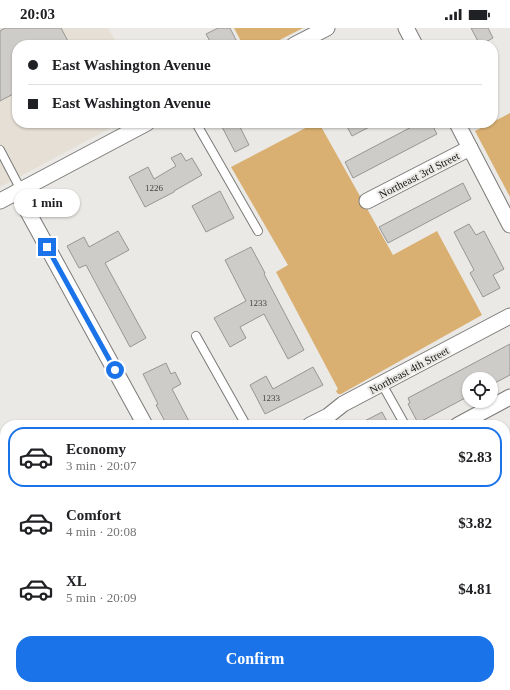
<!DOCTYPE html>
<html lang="en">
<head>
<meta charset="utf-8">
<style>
	body { margin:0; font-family:Georgia,serif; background:#f6f6f6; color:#202124; height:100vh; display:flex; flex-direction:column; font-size:15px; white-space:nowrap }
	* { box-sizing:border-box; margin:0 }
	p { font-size:13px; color:#757577 }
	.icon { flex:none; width:22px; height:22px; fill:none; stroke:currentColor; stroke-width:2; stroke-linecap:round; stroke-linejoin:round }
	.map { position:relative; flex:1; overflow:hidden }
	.drawer { position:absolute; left:0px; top:392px; width:510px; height:270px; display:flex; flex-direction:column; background:#fff; border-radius:16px 16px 0 0; box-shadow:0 1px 3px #0004 }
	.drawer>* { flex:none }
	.hud { position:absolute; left:12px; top:12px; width:486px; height:88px; border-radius:16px; box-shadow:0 1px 3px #0004; display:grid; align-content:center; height:88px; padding:0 16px; background:#fff }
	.controls { position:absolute; left:462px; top:344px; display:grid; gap:8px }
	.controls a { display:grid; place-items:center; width:36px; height:36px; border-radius:50%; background:#fff; box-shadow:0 1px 3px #0004; font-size:20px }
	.end { position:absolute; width:18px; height:18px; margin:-9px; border:5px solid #1a73e8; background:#fff; box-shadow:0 0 0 2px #fff }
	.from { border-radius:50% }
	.bubble { position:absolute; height:28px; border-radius:14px; background:#fff; box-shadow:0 1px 3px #0004; font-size:13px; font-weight:700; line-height:28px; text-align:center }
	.hud b { display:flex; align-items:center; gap:14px; height:38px; font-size:15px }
	.hud b+b { border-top:1px solid #e0e0e0 }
	.hud i { width:10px; height:10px; background:#202124 }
	ul { padding:7px 0 0; list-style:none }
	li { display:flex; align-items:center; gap:12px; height:60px; margin:0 8px 6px; padding:0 8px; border:2px solid transparent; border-radius:16px }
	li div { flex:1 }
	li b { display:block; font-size:15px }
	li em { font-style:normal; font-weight:700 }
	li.current { border-color:#1a73e8 }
	li>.icon { width:36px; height:36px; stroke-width:1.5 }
	.button { display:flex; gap:8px; margin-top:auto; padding:8px 16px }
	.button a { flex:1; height:46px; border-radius:16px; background:#1a73e8; color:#fff; font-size:16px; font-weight:700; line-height:46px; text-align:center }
	.status { display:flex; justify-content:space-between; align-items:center; height:28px; padding:0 20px; background:#fff; direction:ltr }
	.status svg { height:11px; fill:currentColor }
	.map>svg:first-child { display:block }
</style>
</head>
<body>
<div class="status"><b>20:03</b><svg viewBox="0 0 49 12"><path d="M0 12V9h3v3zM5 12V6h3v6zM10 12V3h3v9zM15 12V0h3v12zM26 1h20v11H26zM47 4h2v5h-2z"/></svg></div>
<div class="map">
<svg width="510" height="662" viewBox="0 0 510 662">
	<rect width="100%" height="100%" fill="#ebe9e6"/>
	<path fill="#e5dfd5" d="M0 0H108L118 17H17V95H120L0 159Z"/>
	<g fill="#d9b071">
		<path d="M234 0H303L270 17H243Z"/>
		<path d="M510 85V169L475 103 491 95H493V94Z"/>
		<path d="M315 95H319L393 227 437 203 482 287 341 366H338L336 363 338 361 276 244 288 237 231 139Z"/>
	</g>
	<g fill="#ceccc9" stroke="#989693">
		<path d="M5 0H61L70 17H17V64L0 73V3Z"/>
		<path d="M218 0H230L236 12 226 17H212L206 6Z"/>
		<path d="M471 0H488L493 10 480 17Z"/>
		<path d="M220 95H238L249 117 235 124Z"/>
		<path d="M345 95H377L352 108Z"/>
		<path d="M419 95H431L437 106 353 150 345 134Z"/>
		<path d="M181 125 186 133 192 130 202 147 174 163V164L145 179 129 149 148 139 154 151 176 138 171 130Z"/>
		<path d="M463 155 471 171 388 215 379 199Z"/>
		<path d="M220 163 234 190 206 204 192 178Z"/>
		<path d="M469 196 476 207 484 203 504 241 493 247 500 260 483 269 470 245 474 242 454 204Z"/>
		<path d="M118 203 129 222 105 235 146 310 130 319 86 237 79 240 67 218 84 209 89 219Z"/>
		<path d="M251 219 265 245 264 246 304 322 288 331 264 286 240 299 246 310 230 319 214 290 246 273 225 232Z"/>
		<path d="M510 316V347L491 357V351H469V368L418 395 408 376 410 375 408 370Z"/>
		<path d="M166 335 171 346 175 344 181 356 172 361 191 397H167L156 377 158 376 143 346Z"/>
		<path d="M313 339 323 357 265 386 250 357 266 348 273 361Z"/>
		<path d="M382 384 389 397H357Z"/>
	</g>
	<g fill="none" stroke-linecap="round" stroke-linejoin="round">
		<g stroke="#7c7a78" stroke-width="10">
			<g id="service">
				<path d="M196 95 258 203"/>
				<path d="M0 122 21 162"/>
				<path d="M196 308 246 397"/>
				<path d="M382 356 405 397"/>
				<path d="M389 662 396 658 395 657"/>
			</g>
		</g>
		<g stroke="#7c7a78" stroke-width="17">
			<g id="minor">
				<path d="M406 0 415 17"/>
				<path d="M294 17 327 0"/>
				<path d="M457 95 510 197"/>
				<path d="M17 164 145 397"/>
				<path d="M0 173 147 95"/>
				<path d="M367 173 470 120"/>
				<path d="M310 397 328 388 343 376 510 288"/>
				<path d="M458 397 510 369"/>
				<path d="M0 514 5 523"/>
				<path d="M505 555 510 552"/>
				<path d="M0 568 5 565"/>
				<path d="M79 657 82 662"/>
				<path d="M278 657 281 662"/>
				<path d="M306 662 315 657"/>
			</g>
		</g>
		<use href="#service" stroke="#fff" stroke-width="8"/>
		<use href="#minor" stroke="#fff" stroke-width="15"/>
	</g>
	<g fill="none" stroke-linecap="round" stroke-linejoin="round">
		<path stroke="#1a73e8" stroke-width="5" d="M47 219 115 342"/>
	</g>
	<g text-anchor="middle" stroke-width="4" stroke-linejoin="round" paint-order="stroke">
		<g font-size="9" fill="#444341">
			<text x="154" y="163">1226</text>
			<text x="258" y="278">1233</text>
			<text x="271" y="373">1233</text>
		</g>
		<g font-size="11" fill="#161514" stroke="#ebe9e6">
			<text transform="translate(419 147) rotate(-27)" y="4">Northeast 3rd Street</text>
			<text transform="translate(409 342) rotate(-28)" y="4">Northeast 4th Street</text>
		</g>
	</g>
</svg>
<div class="controls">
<a><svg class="icon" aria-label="locate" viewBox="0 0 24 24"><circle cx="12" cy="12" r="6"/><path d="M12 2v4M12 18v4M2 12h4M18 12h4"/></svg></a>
</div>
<i class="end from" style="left:115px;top:342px"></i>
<i class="end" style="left:47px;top:219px"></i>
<div class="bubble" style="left:14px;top:161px;width:66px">1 min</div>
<div class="hud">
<b><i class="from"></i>East Washington Avenue</b>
<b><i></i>East Washington Avenue</b>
</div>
<section class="drawer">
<ul>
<li class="current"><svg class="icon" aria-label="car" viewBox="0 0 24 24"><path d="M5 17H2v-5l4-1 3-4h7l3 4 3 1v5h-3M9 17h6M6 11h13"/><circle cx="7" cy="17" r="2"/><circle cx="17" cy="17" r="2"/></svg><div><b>Economy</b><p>3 min · 20:07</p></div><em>$2.83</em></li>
<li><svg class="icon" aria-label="car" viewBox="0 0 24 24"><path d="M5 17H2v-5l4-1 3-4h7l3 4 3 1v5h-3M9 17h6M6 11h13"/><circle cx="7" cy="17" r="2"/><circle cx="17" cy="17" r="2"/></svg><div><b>Comfort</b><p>4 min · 20:08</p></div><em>$3.82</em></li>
<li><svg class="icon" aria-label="car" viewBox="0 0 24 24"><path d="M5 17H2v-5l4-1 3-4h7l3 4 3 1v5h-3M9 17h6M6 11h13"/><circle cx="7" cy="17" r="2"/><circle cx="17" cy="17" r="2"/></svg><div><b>XL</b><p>5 min · 20:09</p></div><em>$4.81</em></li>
</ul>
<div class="button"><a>Confirm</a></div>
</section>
</div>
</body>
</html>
